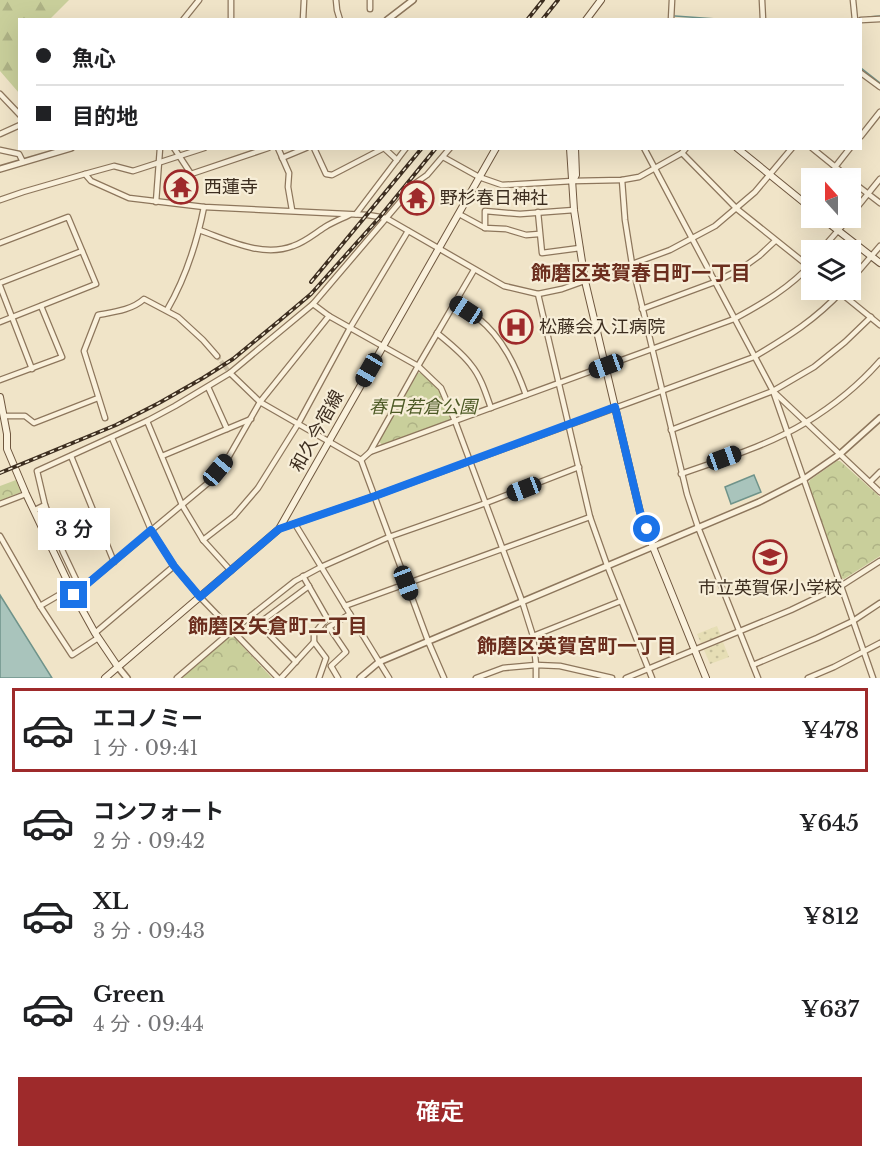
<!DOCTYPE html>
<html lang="ja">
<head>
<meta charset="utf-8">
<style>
	body { margin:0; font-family:"Libre Baskerville","Noto Sans JP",serif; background:#f6f6f6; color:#202124; height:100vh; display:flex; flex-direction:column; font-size:22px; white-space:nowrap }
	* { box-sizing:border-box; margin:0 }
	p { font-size:20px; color:#757577 }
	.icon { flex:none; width:33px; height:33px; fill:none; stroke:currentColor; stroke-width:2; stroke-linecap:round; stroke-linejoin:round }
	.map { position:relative; height:678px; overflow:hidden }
	.drawer { display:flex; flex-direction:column; background:#fff; flex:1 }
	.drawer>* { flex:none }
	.hud { position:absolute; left:18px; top:18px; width:844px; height:132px; border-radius:0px; box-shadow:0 6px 24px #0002; display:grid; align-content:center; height:132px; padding:0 18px; background:#fff }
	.needle { width:39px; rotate:339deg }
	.controls { position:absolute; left:801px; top:168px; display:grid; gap:12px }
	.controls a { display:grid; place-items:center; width:60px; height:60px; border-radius:0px; background:#fff; box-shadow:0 6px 24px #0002; font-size:30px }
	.end { position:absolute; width:27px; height:27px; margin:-14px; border:8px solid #1a73e8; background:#fff; box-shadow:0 0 0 3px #fff }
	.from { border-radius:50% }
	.bubble { position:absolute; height:42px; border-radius:0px; background:#fff; box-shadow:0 6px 24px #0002; font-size:20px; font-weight:600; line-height:42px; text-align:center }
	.car { position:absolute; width:18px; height:36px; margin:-18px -9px; border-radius:8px; box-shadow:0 0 4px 2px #0007; background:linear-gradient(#222 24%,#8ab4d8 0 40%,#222 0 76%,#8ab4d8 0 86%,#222 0) }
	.hud b { display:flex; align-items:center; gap:21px; height:57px; font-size:22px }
	.hud b+b { border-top:2px solid #e0e0e0 }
	.hud i { width:15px; height:15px; background:#202124 }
	ul { padding:10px 0 0; list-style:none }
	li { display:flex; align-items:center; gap:18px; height:84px; margin:0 12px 9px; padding:0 6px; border:3px solid transparent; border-radius:0px }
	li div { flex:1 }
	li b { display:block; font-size:22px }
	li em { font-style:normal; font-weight:600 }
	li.on { border-color:#9e2a2b }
	li>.icon { width:54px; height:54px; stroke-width:1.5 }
	.primary-button { display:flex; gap:12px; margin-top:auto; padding:12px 18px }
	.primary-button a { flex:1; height:69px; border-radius:0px; background:#9e2a2b; color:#fff; font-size:24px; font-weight:600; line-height:69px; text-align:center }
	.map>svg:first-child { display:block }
</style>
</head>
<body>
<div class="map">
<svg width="880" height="678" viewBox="0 0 880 678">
	<defs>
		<pattern id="farmland-dots" width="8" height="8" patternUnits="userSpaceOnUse" patternTransform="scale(1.5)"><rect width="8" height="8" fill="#e6deb5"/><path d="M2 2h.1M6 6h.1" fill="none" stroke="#c6bf9b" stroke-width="1.8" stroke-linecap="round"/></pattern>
		<pattern id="forest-firs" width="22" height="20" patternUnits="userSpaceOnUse" patternTransform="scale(1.5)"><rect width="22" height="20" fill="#c9cf9b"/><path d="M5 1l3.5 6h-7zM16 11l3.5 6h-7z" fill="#aeb285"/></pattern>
		<pattern id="park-crowns" width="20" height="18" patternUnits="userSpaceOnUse" patternTransform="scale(1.5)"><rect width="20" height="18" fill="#c9cf9b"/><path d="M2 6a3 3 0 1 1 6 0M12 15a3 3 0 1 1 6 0" fill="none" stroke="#aeb285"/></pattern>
	</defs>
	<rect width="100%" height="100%" fill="#f0e4c8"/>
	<g fill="url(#farmland-dots)">
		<path d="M717 626 721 636 701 643 697 634Z"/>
		<path d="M723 642 729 657 710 664 704 650Z"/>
	</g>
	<path fill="url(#forest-firs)" d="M0 0H69L50 19 20 20 19 93 0 71Z"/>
	<g fill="url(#park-crowns)">
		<path d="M418 373H421C435 384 450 401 450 420L382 445 379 441Z"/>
		<path d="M837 461H840L880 497V556L844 579 841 578 808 484 810 480Z"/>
		<path d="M16 480 21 492 0 501V486Z"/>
		<path d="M232 635 272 678H182Z"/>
	</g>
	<g fill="#a9c4bc" stroke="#6f938a" stroke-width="1.5">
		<path d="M754 475 761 492 731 504 725 487Z"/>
		<path d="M0 595 52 678H0Z"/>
	</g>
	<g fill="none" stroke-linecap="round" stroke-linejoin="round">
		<g stroke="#6f938a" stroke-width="1.5">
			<path d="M675 16 731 20"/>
			<path d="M868 17 880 16"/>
			<path d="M861 68 880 83"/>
		</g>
		<path stroke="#ccc0a6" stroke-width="4.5" stroke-dasharray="4.5 2" stroke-linecap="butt" d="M217 356 230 373"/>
		<g stroke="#8d765c" stroke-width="7">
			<g id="minor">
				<path d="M231 0V20"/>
				<path d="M336 0 337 10 340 20"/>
				<path d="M370 0V9"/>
				<path d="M762 0 763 20"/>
				<path d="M853 0 855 20"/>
				<path d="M183 20 199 0"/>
				<path d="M303 20 304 0"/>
				<path d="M671 20 672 0"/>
				<path d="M861 20 880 19"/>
				<path d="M861 73 880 87"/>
				<path d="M0 94 20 115"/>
				<path d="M0 134 20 125"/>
				<path d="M861 136 880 112"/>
				<path d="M174 148 191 174 268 148"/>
				<path d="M278 148 289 173 288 187 292 210"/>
				<path d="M314 148 326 174 332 175 384 148"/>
				<path d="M384 148 397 160"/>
				<path d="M644 148 773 391 873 678"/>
				<path d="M812 148 849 178"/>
				<path d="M0 150 19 154 23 162"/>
				<path d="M682 153 737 209 812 269"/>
				<path d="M443 157 479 177 502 185 573 181 622 180 639 177 682 153 686 148"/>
				<path d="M282 158 306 148"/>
				<path d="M835 167 850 148"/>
				<path d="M85 174 114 166 133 171 204 148"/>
				<path d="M622 180 625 220 632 264 687 494 698 527 758 678"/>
				<path d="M850 180 880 203"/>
				<path d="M0 200 23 192 85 174 91 181 129 198 204 207 368 215 386 218 504 286 538 294 562 289 632 264 670 250 715 226 755 192 792 148"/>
				<path d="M156 202 160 148"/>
				<path d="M538 212 542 253 580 248"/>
				<path d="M356 214 406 148"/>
				<path d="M459 214 485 228 506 229 526 235 539 234"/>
				<path d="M850 216 880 179"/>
				<path d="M485 228V211L520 214 574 210"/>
				<path d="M199 230C228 240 262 258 293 246 305 242 314 234 325 227 333 222 341 219 349 215"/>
				<path d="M0 243 68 217 96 284 0 322"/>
				<path d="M821 250 849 218"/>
				<path d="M850 281 880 246"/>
				<path d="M0 283 82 251"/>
				<path d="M0 286 32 369"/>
				<path d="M837 290 880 325"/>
				<path d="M538 294 590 517 607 565 652 678"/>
				<path d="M454 302C462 308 471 312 478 318 503 338 516 367 526 395"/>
				<path d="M313 304 329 316 418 366 441 388 455 421 522 601 533 636 536 665V678"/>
				<path d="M642 309 715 282 741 269 759 256 775 241"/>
				<path d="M167 310C185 279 197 242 204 207"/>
				<path d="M437 333C449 343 462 353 471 365 481 377 486 394 491 408"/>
				<path d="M230 373 260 402 361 460 428 641 444 678"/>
				<path d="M0 380 62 357 41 306"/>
				<path d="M208 387 227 429"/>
				<path d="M775 393 880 492"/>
				<path d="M4 416H25L34 423 98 398"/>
				<path d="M105 418 84 351 98 315C114 312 132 310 144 299L178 317 203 340 217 356"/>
				<path d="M147 421 182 505 203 540 231 571"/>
				<path d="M671 430 773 391 814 367 845 342 871 317"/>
				<path d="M112 438 151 530 174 566 200 597 278 678"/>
				<path d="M370 452 734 319C762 304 791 287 812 263"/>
				<path d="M71 456 114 562"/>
				<path d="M162 456 251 419"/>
				<path d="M361 460 370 452 418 366 474 270"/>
				<path d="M681 474C723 459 767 446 805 423 833 406 859 385 880 361"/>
				<path d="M870 482 880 472"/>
				<path d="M0 504 26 494"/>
				<path d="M45 505 63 552 81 590"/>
				<path d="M35 510 45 505 37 471 147 421 175 406 230 373 313 304 417 182 427 175 450 148"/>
				<path d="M295 524 389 678"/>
				<path d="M279 529 375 496 754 357C789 336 815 320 843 290"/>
				<path d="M0 536 40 606 72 655 98 638"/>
				<path d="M203 540 234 516 258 488 298 424 350 328 408 231"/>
				<path d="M74 595 208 483 228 458 260 402 329 316"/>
				<path d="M40 606 71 588"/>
				<path d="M345 606 590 517"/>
				<path d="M251 616 296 662"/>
				<path d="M258 624 309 586"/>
				<path d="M95 633 174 566"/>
				<path d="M533 636 621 601"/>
				<path d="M314 642 326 658 319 678"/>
				<path d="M753 665 817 638 853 621 880 603"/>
				<path d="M177 678 233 630 295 581 321 567 389 537 486 503 579 467"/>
				<path d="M281 678 314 642V634L327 618 303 576"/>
				<path d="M338 678 331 666 346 652 329 627 350 614"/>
				<path d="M476 678 503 668 536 665 560 666 612 678"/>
				<path d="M626 678 791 610 841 586 880 561"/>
				<path d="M808 678 834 667 880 643"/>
			</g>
		</g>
		<g stroke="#8d765c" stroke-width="8">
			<g id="tertiary">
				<path d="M387 20 413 0"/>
				<path d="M0 169 71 148"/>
				<path d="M118 667 127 678"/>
				<path d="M360 678 379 662 759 502 804 479 840 454 880 418"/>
			</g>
		</g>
		<g stroke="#6f573f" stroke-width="8">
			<g id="secondary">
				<path d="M586 20 601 0"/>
				<path d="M570 148 574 210 585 281 640 512 653 547 706 678"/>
				<path d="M737 148 812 209"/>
				<path d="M573 181 576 175 575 148"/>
				<path d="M822 218 880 263"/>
				<path d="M0 397 7 434V449L26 494 74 595 95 633 118 667"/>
				<path d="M105 678 279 529 496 148"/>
			</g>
		</g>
		<use href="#minor" stroke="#faf1dc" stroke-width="4.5"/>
		<use href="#tertiary" stroke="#faf1dc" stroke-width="5"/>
		<use href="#secondary" stroke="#faf1dc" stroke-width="6"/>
		<g stroke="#3d2e20" stroke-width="4">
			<g id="rail">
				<path d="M527 20 543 0"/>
				<path d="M542 20 558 0"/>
				<path d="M311 282 422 148"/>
				<path d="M0 473 116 425 159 403 203 378 233 359 279 321 311 294 379 218 436 148"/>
			</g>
		</g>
		<use href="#rail" stroke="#f7eed8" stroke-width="1.5" stroke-dasharray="4.5" stroke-linecap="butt"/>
	</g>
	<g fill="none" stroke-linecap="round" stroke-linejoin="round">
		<path stroke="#1a73e8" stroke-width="8" d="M74 595 151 530 174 566 200 597 279 529 375 496 615 407 640 512 647 529"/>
	</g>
	<defs>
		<g id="temple-ring" transform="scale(1.725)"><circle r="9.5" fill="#f7eed8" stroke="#9e2a2b" stroke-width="1.5"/><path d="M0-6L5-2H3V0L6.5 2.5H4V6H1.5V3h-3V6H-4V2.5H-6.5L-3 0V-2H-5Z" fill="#9e2a2b"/></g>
		<g id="hospital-ring" transform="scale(1.725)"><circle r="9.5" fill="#f7eed8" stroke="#9e2a2b" stroke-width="1.5"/><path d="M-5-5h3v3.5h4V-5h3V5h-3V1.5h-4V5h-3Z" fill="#9e2a2b"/></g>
		<g id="school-ring" transform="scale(1.725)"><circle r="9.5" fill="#f7eed8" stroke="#9e2a2b" stroke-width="1.5"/><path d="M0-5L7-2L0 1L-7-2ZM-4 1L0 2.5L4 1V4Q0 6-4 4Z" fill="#9e2a2b"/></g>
	</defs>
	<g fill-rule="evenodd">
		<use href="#temple-ring" x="181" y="187"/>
		<use href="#temple-ring" x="417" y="198"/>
		<use href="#hospital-ring" x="516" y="327"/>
		<use href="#school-ring" x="770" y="557"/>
	</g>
	<g text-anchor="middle" stroke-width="4.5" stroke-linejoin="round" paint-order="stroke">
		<g font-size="18" fill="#3d2e20" stroke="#f7eed8" text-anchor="start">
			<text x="204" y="193">西蓮寺</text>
			<text x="440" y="204">野杉春日神社</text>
			<text x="539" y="333">松藤会入江病院</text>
			<text x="770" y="594" text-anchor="middle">市立英賀保小学校</text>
		</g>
		<g font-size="18" font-style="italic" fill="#4d5a26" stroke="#f7eed8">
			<text x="423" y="413">春日若倉公園</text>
		</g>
		<g font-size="18" fill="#3d2e20" stroke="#f7eed8">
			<text transform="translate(317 431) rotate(-61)" y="6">和久今宿線</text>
		</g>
		<g font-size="20" font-weight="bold" fill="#6b2e1e" stroke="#f7eed8">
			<text x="641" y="280">飾磨区英賀春日町一丁目</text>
			<text x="278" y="633">飾磨区矢倉町二丁目</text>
			<text x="577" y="653">飾磨区英賀宮町一丁目</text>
		</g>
	</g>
</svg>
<div class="controls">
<a><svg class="needle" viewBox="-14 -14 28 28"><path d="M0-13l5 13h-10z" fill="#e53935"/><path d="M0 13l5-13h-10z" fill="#757577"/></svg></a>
<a><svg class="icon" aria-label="layers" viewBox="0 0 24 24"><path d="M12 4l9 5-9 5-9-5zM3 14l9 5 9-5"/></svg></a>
</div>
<i class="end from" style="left:647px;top:529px"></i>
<i class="end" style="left:74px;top:595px"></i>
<div class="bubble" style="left:38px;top:508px;width:72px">3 分</div>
<i class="car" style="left:466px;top:310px;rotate:303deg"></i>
<i class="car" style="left:606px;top:366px;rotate:250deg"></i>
<i class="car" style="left:369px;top:370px;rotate:210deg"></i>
<i class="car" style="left:724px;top:458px;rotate:70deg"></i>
<i class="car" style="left:218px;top:470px;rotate:40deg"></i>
<i class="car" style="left:524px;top:489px;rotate:249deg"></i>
<i class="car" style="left:406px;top:583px;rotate:159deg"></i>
<div class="hud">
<b><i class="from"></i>魚心</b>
<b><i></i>目的地</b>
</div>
</div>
<section class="drawer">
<ul>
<li class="on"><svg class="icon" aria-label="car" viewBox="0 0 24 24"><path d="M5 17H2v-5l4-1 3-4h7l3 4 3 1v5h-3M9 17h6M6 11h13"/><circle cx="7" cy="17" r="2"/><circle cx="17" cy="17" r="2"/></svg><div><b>エコノミー</b><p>1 分 · 09:41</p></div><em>¥478</em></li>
<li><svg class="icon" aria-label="car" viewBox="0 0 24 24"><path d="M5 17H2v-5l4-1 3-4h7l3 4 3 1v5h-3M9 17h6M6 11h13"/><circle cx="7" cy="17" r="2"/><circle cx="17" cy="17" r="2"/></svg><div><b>コンフォート</b><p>2 分 · 09:42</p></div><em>¥645</em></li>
<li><svg class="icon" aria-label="car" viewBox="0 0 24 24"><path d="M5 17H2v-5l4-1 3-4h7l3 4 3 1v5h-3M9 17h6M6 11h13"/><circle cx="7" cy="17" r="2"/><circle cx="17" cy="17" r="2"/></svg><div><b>XL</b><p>3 分 · 09:43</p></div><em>¥812</em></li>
<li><svg class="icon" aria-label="car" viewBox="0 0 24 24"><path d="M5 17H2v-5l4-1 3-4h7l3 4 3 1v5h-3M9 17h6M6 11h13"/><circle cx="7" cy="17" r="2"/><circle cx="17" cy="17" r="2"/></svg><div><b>Green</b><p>4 分 · 09:44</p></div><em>¥637</em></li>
</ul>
<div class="primary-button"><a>確定</a></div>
</section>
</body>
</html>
